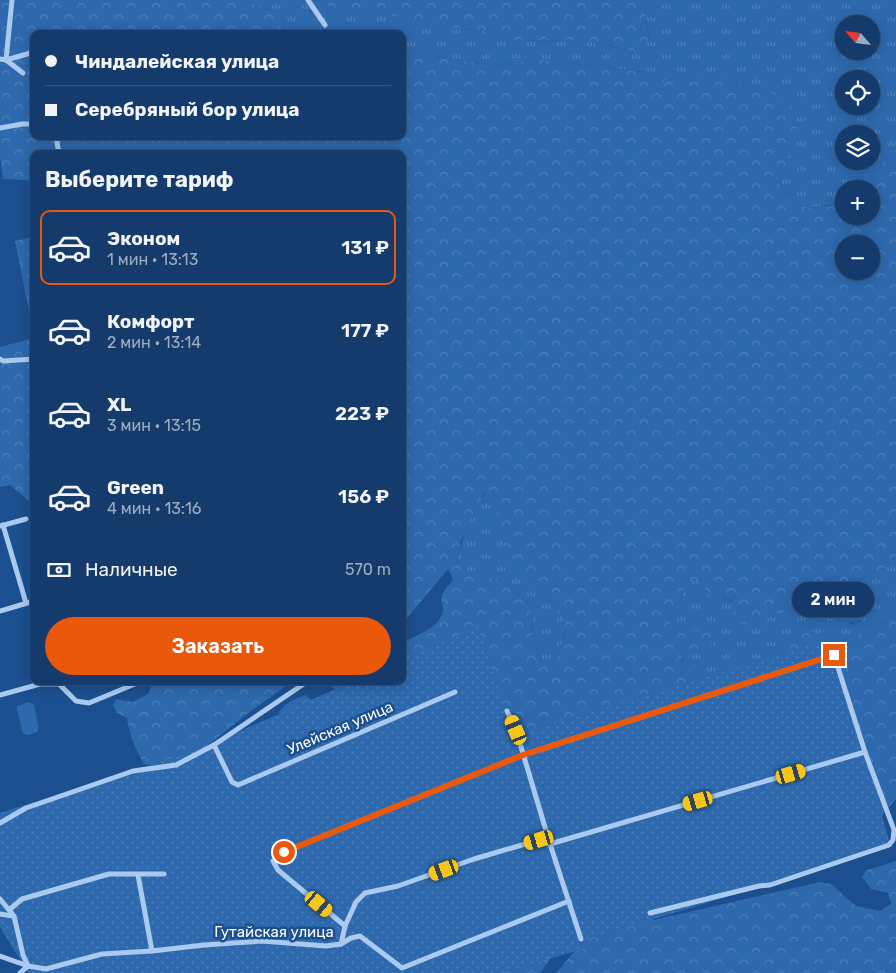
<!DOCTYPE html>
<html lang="ru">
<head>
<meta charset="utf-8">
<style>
	body { margin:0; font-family:Rubik,sans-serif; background:#1d4271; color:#f1f3f6; height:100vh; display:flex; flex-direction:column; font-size:19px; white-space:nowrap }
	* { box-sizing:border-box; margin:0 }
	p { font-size:16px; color:#9dadc1 }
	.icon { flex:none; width:28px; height:28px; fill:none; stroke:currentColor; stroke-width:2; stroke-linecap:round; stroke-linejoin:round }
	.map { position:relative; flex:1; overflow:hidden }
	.panel { position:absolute; left:30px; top:150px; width:376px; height:535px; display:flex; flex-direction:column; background:#143b6b; border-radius:10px; box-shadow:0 2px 12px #0003,0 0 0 1px #33557e }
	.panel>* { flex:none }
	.guide { position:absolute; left:30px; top:30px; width:376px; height:110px; border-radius:10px; box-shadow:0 2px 12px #0003,0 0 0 1px #33557e; display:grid; align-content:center; height:110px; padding:0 15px; background:#143b6b }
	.needle { width:32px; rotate:298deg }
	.buttons { position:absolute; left:835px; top:15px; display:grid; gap:10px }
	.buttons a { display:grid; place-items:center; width:45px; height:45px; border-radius:50%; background:#143b6b; box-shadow:0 2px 12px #0003,0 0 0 1px #33557e; font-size:25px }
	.end { position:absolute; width:22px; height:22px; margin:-11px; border:6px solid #ea580c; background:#fff; box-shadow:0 0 0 2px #fff }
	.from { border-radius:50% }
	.bubble { position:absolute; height:35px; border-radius:18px; background:#143b6b; box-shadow:0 2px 12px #0003,0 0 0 1px #33557e; font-size:16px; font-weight:600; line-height:35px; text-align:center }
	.car { position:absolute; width:15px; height:30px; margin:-15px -8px; border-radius:6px; box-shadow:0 0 4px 1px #0007; background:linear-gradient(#f5c518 24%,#345 0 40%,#f5c518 0 76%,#345 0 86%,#f5c518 0) }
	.guide b { display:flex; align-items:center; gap:18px; height:48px; font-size:19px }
	.guide b+b { border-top:1px solid #33557e }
	.guide i { width:12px; height:12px; background:#f1f3f6 }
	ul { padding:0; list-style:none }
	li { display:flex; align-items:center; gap:15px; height:75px; margin:0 10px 8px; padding:0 5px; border:2px solid transparent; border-radius:10px }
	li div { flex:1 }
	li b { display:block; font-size:19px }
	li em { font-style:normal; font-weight:600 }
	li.active { border-color:#ea580c }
	li>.icon { width:45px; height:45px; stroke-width:1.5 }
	h2 { padding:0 15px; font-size:22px; line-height:60px }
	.pay { display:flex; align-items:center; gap:12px; height:55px; padding:0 15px; font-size:19px }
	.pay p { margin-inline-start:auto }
	.action { display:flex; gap:10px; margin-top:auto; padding:10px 15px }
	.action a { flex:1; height:58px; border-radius:30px; background:#ea580c; color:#fff; font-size:20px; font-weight:600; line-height:58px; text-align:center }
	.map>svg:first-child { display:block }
</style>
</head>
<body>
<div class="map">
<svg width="896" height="973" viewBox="0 0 896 973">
	<defs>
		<pattern id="grass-tufts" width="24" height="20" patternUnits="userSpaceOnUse" patternTransform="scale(1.25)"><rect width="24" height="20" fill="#2e69ad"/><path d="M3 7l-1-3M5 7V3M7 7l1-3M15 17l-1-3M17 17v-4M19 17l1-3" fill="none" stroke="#4d80b9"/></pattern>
		<pattern id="forest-crowns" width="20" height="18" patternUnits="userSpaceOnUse" patternTransform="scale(1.25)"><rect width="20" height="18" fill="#2e69ad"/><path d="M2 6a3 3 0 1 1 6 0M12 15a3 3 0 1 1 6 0" fill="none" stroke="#4d80b9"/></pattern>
		<pattern id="garden-dots" width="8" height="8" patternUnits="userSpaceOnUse" patternTransform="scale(1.25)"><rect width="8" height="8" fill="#2e69ad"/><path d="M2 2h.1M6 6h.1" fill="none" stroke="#4d80b9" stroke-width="1.8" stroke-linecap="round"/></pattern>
	</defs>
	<rect width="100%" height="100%" fill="#1b4f8f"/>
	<g fill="url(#grass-tufts)" fill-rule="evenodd">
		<path d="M245 0H315L331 8 394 16 419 25 484 31 505 40 588 41 635 52 649 38 645 10 650 0H896V149L884 161 867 185 862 189H844V202L841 203C809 208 801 214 780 185L785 165 771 93 749 90 733 81 681 75 663 82 654 80 646 72 542 60 493 65 403 51 402 34H278L283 23 282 15ZM844 24H871V51H844ZM844 79H871V106H844ZM844 134H871V161H844Z"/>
		<path d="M490 490 497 498V519L537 585 565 620 563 641 554 663 542 662 533 639 531 605 499 580 463 569 457 562C461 542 473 501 490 490Z"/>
		<path d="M896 562V611L883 623 869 627 827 684 777 660 706 681 683 664 682 654 712 645 676 632 669 621 672 610 682 598 686 581 693 579 702 584 708 594 733 601V616L795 608 809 602 821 611 825 617 852 624 861 621 866 591 861 579Z"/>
	</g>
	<g fill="url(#forest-crowns)" fill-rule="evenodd">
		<path d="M0 0H245L282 15 283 23 278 34H34V136H402L403 51 493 65 542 60 646 72 654 80 663 82 681 75 704 74 733 81 749 90 771 93 792 106 796 114V132L780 185C801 214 809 208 841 204L844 202V216H871V189H862L867 185 884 161 896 149V562L861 579 866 591 872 594 873 602C859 630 852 624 825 617L821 611 809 602 746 625 736 623 733 616V601L724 598H715L708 594 702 584 693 580 686 582 682 598 672 610 669 621 676 632 710 630 712 645 682 654 683 664 706 681 777 660 797 633 809 629 816 634 785 681 827 684 849 642 869 627 883 623 896 611V799L882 815 638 897 551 958 540 973H441L272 728C280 707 285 702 306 695L314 703 344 697 332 687 329 682 345 681 357 685 402 681 403 643C415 635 441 628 443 610 443 604 440 601 442 595 444 589 450 585 453 579L448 569 403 623 402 154H34V185L27 180 3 179 0 156ZM844 244H871V271H844ZM491 490 497 498V519L507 549 565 620 563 641 554 663 542 662 533 639 531 605 499 580 463 569 457 562 461 541 473 515 483 495Z"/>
		<path d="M316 0H650L645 10 649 38 643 49 635 52 588 41 505 40 484 31 419 25 394 16 331 8Z"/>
		<path d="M34 237V336L15 241Z"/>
		<path d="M34 338V505L10 485 0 487V347Z"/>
		<path d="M154 681H293L251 711 185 763 157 767 144 764C136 750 129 735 127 718L117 713 113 705 116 699 133 702 148 694Z"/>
		<path d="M896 861V973H556L581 944 584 936 634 911 654 920 820 882 831 884 856 906 880 911 891 904 888 893 871 889 862 877 867 870Z"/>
	</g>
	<path fill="url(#garden-dots)" d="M478 626 514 736 831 639 891 847 581 941 583 949 501 973H28L0 927V813L138 769 188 754 354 681H402L403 660Z"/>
	<path fill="#2e69ad" d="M29 702 34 705 39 728 37 732 28 735 23 734 17 710V706Z"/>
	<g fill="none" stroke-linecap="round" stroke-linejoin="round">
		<g stroke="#a9c9ee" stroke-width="5">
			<path d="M308 0 325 25"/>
			<path d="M0 59 6 60 34 52"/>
			<path d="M6 60 12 0"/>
			<path d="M6 60 23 73"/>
			<path d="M0 128 22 124H34"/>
			<path d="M56 136 59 154"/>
			<path d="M0 359 3 361 34 359"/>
			<path d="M3 525 26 603"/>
			<path d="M0 526 26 519"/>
			<path d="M0 611 34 601"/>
			<path d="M0 695 40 684H59L76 701 89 703 142 681"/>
			<path d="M507 711 516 730 550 844 581 939"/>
			<path d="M214 745 232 782 238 785 455 692"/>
			<path d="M0 823 26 808 133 771 176 765 214 745 308 681"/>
			<path d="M138 875 152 951"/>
			<path d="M0 899 14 916 23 955 28 966"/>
			<path d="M9 910 22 899 109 874H164"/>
			<path d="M650 913 759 886 770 885 889 845 893 840 894 830 865 752"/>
			<path d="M0 914 13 916"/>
			<path d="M345 926 278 870 273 861 284 852 523 755 834 655 865 752 550 844"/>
			<path d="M341 944 345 926 356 902 365 893 398 886 474 859 539 840 550 844"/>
			<path d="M0 956 28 966"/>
			<path d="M20 973 28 966 46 969 102 954 152 951 204 945 262 941 326 946 341 944 351 938 360 936 402 968 569 901"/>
		</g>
	</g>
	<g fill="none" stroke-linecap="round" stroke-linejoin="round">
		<path stroke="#ea580c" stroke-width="6" d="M284 852 523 755 834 655"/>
	</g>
	<g text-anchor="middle" stroke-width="5" stroke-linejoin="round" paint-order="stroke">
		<g font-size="15" fill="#fff" stroke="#1b4f8f">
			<text transform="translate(340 728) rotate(-23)" y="5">Улейская улица</text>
			<text x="274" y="937">Гутайская улица</text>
		</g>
	</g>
</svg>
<div class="buttons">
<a><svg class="needle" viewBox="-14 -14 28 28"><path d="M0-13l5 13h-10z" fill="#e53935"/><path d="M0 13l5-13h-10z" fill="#9dadc1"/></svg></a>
<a><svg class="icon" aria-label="locate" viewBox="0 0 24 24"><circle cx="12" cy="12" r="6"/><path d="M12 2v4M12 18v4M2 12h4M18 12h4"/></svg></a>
<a><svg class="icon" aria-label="layers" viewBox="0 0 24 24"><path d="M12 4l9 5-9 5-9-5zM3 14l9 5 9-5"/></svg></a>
<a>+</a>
<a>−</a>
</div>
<i class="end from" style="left:284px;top:852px"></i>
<i class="end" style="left:834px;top:655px"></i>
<div class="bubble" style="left:792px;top:582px;width:82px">2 мин</div>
<i class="car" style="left:516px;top:730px;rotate:337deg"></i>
<i class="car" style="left:791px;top:774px;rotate:74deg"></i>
<i class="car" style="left:698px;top:801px;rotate:254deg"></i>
<i class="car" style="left:539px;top:840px;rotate:254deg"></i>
<i class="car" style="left:444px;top:870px;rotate:250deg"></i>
<i class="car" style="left:319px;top:904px;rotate:130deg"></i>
<div class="guide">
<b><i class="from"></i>Чиндалейская улица</b>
<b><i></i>Серебряный бор улица</b>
</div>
<section class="panel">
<h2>Выберите тариф</h2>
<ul>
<li class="active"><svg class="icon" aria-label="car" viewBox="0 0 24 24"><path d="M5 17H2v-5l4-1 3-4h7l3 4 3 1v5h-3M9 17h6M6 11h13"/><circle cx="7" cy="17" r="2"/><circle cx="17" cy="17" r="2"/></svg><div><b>Эконом</b><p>1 мин · 13:13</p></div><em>131 ₽</em></li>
<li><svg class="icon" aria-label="car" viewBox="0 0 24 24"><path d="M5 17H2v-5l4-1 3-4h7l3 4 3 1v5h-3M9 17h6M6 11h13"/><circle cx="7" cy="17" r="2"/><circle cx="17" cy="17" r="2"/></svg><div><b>Комфорт</b><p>2 мин · 13:14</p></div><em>177 ₽</em></li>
<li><svg class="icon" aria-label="car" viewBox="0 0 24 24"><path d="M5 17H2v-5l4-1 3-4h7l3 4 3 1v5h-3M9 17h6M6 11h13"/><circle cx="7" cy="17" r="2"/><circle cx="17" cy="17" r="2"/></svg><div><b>XL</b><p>3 мин · 13:15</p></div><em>223 ₽</em></li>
<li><svg class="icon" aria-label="car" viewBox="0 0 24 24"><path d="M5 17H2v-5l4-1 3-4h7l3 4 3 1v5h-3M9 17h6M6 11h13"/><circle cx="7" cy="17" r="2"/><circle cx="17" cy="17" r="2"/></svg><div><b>Green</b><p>4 мин · 13:16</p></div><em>156 ₽</em></li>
</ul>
<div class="pay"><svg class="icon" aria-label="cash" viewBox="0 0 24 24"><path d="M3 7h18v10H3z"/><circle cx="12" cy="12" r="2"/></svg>Наличные<p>570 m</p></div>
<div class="action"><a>Заказать</a></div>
</section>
</div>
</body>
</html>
